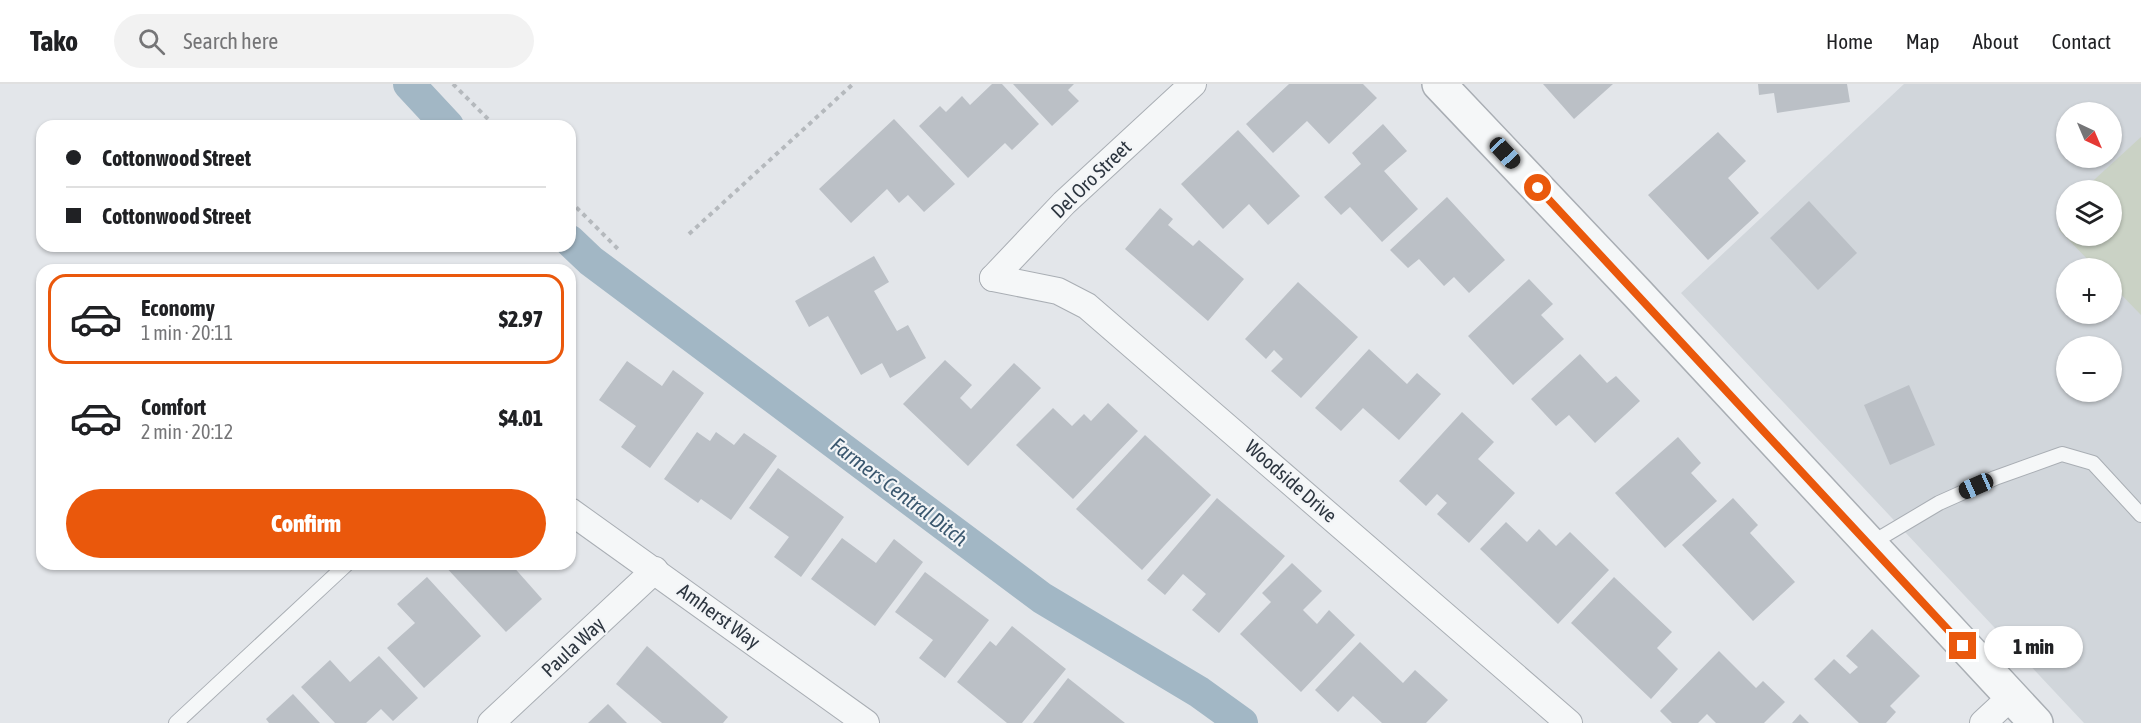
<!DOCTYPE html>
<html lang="en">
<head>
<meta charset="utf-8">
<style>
	body { margin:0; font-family:"Asap Condensed",sans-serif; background:#f2f2f2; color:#202124; height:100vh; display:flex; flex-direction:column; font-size:22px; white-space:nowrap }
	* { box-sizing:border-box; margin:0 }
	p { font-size:20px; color:#757577 }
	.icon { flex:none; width:33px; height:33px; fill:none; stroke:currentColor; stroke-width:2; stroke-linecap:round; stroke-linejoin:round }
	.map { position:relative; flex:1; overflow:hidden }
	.panel { position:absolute; left:36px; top:180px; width:540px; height:306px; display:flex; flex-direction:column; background:#fff; border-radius:18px; box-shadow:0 2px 4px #0004 }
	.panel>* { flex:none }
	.hud { position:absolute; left:36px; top:36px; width:540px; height:132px; border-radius:18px; box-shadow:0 2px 4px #0004; display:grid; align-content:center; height:132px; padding:0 30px; background:#fff }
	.needle { width:39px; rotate:136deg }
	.tools { position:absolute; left:2056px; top:18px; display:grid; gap:12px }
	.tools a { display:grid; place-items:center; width:66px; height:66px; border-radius:50%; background:#fff; box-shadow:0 2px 4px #0004; font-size:30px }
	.end { position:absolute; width:27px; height:27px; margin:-14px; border:8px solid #ea580c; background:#fff; box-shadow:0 0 0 3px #fff }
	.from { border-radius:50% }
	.bubble { position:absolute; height:42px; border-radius:21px; background:#fff; box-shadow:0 2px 4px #0004; font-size:20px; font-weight:800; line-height:42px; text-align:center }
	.car { position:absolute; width:18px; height:36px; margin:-18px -9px; border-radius:8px; box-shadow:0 0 4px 2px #0007; background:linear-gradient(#222 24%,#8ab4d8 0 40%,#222 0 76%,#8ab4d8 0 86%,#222 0) }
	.hud b { display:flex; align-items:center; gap:21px; height:57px; font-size:22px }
	.hud b+b { border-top:2px solid #e0e0e0 }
	.hud i { width:15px; height:15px; background:#202124 }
	ul { padding:10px 0 0; list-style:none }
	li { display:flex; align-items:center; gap:18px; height:90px; margin:0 12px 9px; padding:0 18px; border:3px solid transparent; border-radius:18px }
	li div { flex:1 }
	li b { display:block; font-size:22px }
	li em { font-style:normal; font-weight:800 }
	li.current { border-color:#ea580c }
	li>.icon { width:54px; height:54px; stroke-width:1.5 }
	.primary-button { display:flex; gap:12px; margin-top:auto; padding:12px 30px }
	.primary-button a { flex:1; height:69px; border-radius:36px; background:#ea580c; color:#fff; font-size:24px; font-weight:800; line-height:69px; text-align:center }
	header { display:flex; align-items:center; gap:36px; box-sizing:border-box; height:84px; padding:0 30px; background:#fff; border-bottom:2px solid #e0e0e0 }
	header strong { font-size:28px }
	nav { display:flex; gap:33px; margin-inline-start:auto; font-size:21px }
	.search { width:420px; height:54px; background:#f2f2f2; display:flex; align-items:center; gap:15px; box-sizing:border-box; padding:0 21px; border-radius:33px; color:#757577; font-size:22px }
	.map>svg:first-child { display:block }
</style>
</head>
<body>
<header>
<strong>Tako</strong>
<div class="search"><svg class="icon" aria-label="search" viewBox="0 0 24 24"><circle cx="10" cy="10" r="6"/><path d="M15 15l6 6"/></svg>Search here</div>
<nav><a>Home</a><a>Map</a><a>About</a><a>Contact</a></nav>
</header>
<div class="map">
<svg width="2141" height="639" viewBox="0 0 2141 639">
	<rect width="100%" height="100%" fill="#e3e6ea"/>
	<path fill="#d1d6db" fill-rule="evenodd" d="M1904 0H2141V639H2084L1681 209ZM2067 28H2112V74H2067ZM2067 106H2112V152H2067ZM2067 184H2112V230H2067ZM2067 262H2112V308H2067Z"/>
	<path fill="#cad2c5" d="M2141 53V231L2112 201V184H2096L2059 146 2060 136 2067 121V152H2112V106H2083Z"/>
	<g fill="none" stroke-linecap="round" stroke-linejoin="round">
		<g stroke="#a2b7c5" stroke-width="32">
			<path d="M409 0 448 42"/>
			<path d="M570 157 591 177 1042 514 1199 608 1242 639"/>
		</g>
	</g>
	<g fill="#bbc0c6">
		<path d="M992 0H1002L1039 40 1012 66 1005 59 968 94 919 42 940 22 946 28 962 12 970 21Z"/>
		<path d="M1013 0H1074L1068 6 1079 17 1052 42Z"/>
		<path d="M1289 0H1363L1377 14 1329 60 1307 37 1273 69 1246 40Z"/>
		<path d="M1543 0H1613L1574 35Z"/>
		<path d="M1758 0H1847L1850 18 1777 29 1774 9 1759 11Z"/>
		<path d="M894 35 955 100 924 128 908 111 899 119 887 105 851 139 819 105Z"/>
		<path d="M1383 40 1407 67 1384 87 1418 125 1382 158 1350 123 1341 131 1324 113 1361 80 1352 69Z"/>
		<path d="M1238 46 1300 112 1268 141 1249 120 1223 145 1181 100Z"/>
		<path d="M1718 48 1746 77 1728 94 1759 129 1708 176 1648 111Z"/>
		<path d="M1447 113 1505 176 1469 209 1454 193 1444 202 1419 175 1408 184 1390 166Z"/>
		<path d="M1809 117 1857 169 1818 206 1770 154Z"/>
		<path d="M1160 124 1173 135 1168 141 1193 162 1199 156 1244 195 1208 237 1125 165Z"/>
		<path d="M874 172 889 198 874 207 897 247 908 241 926 274 890 294 882 279 861 291 828 232 809 243 795 217Z"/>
		<path d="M1529 195 1553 220 1541 231 1564 255 1513 301 1468 252Z"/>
		<path d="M1298 198 1358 253 1301 314 1271 287 1283 275 1274 266 1266 275 1245 255Z"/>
		<path d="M1369 265 1407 300 1417 289 1441 310 1399 356 1363 324 1341 347 1315 324Z"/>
		<path d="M1580 270 1607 299 1616 292 1640 317 1595 359 1569 331 1556 342 1531 315Z"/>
		<path d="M945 276 972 301 960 314 971 325 1014 279 1041 304 968 382 903 320Z"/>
		<path d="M627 277 662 302 673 286 704 309 650 384 621 363 636 342 599 316Z"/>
		<path d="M1909 301 1935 361 1890 381 1864 321Z"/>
		<path d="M1108 319 1138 347 1073 415 1016 361 1053 324 1072 342 1084 330 1091 337Z"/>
		<path d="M1462 328 1494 358 1478 375 1515 409 1469 459 1437 430 1447 419 1437 410 1426 422 1399 397Z"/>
		<path d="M697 348 710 357 716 348 734 361 744 349 777 372 731 436 701 415 698 419 664 395Z"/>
		<path d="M1145 351 1211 411 1142 486 1076 425Z"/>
		<path d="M1678 353 1701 379 1691 389 1717 417 1665 464 1615 409Z"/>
		<path d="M778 384 844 433 801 493 774 473 789 453 749 424Z"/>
		<path d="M1217 414 1285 472 1219 549 1192 526 1206 510 1183 490 1165 511 1147 496Z"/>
		<path d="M1733 414 1758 441 1750 449 1795 498 1753 537 1682 461Z"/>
		<path d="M1506 438 1527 458 1539 445 1556 462 1570 448 1609 486 1558 540 1480 465Z"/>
		<path d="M842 454 876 479 894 455 923 478 875 542 811 495Z"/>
		<path d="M1292 479 1322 507 1303 526 1317 540 1329 526 1355 551 1301 608 1240 550 1271 518 1262 509Z"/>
		<path d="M443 480H511L542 515 506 548Z"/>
		<path d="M925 488 989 536 945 594 919 574 933 556 895 528Z"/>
		<path d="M427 493 481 552 424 604 387 564 415 539 397 520Z"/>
		<path d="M1614 493 1672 548 1657 564 1678 585 1651 615 1571 539Z"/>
		<path d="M1012 542 1066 585 1022 639H1007L957 598 990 557 996 562Z"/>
		<path d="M1872 545 1920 592 1890 622 1896 628 1886 639H1859L1814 595 1834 575 1850 590 1858 583 1846 572Z"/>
		<path d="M1360 558 1403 599 1415 586 1448 616 1426 639H1382L1353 612 1338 628 1315 606Z"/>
		<path d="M647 562 728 633 723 639H662L616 600Z"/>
		<path d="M1719 567 1756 604 1763 597 1785 618 1764 639H1716L1707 630 1698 639H1672L1660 627Z"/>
		<path d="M379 572 418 614 393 637 381 625 366 639H335L301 603 330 576 350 598Z"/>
		<path d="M1068 594 1125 639H1033Z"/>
		<path d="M293 610 320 639H269L266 635Z"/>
		<path d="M608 620 627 639H588Z"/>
		<path d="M1800 630 1809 639H1792Z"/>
	</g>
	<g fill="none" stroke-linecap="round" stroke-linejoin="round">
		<g stroke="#a9aeb4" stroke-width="16">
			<g id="service">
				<path d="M1870 460 1939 419 1995 394 2062 370 2093 379 2141 431"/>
				<path d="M176 639 347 480"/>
			</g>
		</g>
		<g stroke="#a9aeb4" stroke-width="28">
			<g id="minor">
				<path d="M993 194 1058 207 1087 222 1569 639"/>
				<path d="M993 194 1064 119 1193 0"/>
				<path d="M570 427 866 639"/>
				<path d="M491 639 655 486"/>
				<path d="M1983 639 2011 613"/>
			</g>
		</g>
		<g stroke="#a9aeb4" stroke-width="36">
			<path id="tertiary" d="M1439 0 1637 209 2036 639"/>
		</g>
		<g stroke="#b5b9bd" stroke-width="4" stroke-dasharray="4.5 4.5" stroke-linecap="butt">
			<path d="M453 0 495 42"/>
			<path d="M570 117 620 167"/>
			<path d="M689 150 853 0"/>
		</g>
		<use href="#service" stroke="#f5f7f8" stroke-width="14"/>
		<use href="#minor" stroke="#f5f7f8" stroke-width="26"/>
		<use href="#tertiary" stroke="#f5f7f8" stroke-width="33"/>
	</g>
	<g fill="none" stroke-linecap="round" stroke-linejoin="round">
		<path stroke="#ea580c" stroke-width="8" d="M1538 104 1963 562"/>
	</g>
	<g text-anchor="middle" stroke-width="4.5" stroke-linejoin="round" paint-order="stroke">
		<g font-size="20" fill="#2d3640" stroke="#f3f5f7">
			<text transform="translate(1091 95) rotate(-44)" y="7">Del Oro Street</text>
			<text transform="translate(1291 397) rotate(41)" y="7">Woodside Drive</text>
			<text transform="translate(719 532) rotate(36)" y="7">Amherst Way</text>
			<text transform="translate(573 563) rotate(-43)" y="7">Paula Way</text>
		</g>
		<g font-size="21" font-style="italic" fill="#3b586f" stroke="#f3f5f7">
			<text transform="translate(899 408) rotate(37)" y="7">Farmers Central Ditch</text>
		</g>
	</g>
</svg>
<div class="tools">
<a><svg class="needle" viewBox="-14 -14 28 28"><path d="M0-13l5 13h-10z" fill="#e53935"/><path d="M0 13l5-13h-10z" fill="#757577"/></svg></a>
<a><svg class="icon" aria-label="layers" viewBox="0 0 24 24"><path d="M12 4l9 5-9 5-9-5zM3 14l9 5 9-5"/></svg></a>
<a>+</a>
<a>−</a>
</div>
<i class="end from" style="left:1538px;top:104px"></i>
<i class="end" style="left:1963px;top:562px"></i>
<div class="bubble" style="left:1984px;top:542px;width:99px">1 min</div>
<i class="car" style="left:1505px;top:69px;rotate:137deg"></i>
<i class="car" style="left:1976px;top:402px;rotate:246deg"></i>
<div class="hud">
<b><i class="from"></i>Cottonwood Street</b>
<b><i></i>Cottonwood Street</b>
</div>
<section class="panel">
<ul>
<li class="current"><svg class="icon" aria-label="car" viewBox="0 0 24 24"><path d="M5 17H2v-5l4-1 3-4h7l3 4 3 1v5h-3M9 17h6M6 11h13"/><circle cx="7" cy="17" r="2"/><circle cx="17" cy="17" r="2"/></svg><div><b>Economy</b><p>1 min · 20:11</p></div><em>$2.97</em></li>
<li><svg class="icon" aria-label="car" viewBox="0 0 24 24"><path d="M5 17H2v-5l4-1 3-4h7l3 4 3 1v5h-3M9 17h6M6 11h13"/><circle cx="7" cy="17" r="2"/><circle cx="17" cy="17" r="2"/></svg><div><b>Comfort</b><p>2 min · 20:12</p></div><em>$4.01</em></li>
</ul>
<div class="primary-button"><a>Confirm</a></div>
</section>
</div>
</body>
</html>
